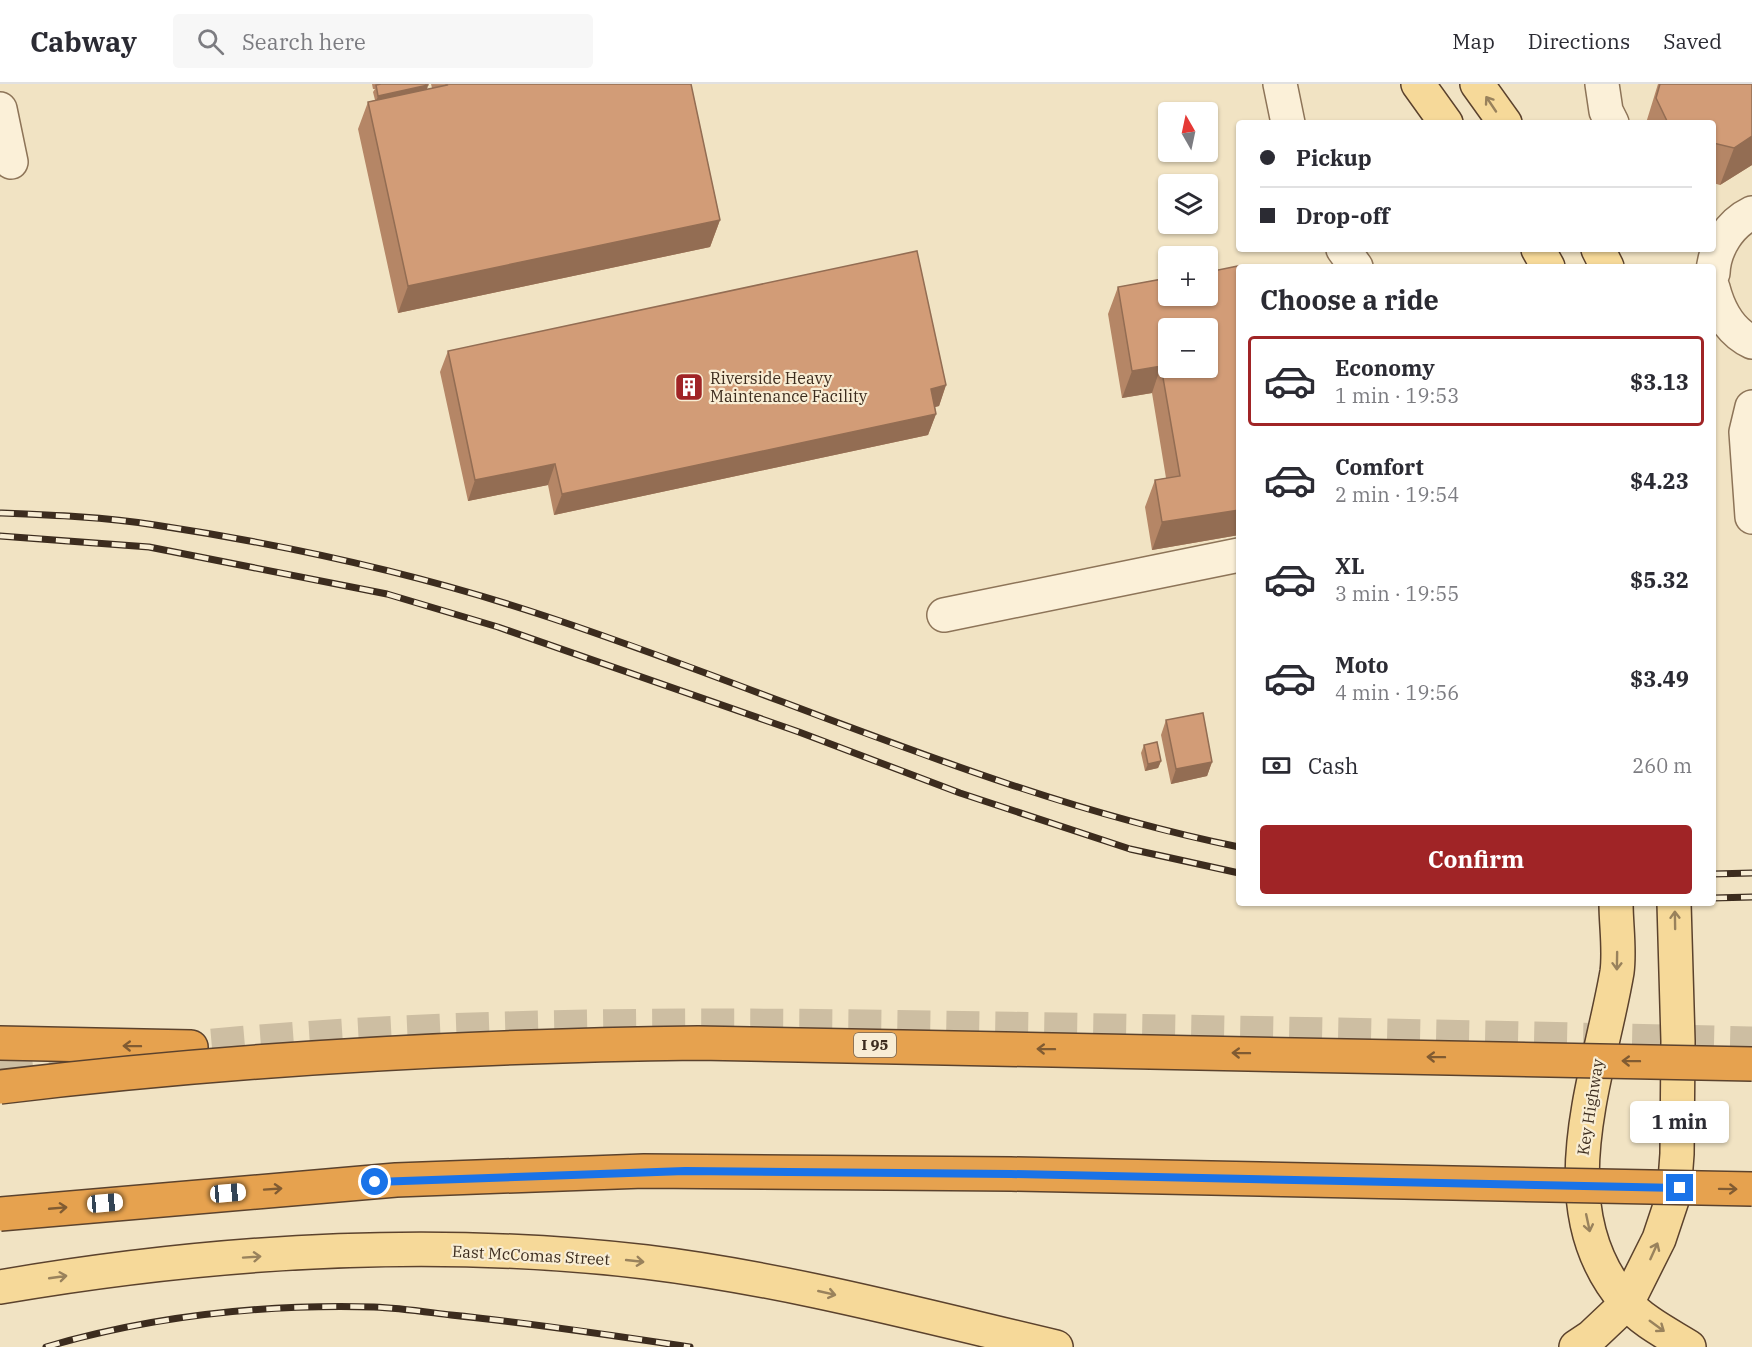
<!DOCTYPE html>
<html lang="en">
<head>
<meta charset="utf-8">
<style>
	body { margin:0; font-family:"IBM Plex Serif",serif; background:#f7f7f7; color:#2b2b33; height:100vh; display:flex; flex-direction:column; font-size:22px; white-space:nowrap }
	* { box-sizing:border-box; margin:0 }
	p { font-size:20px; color:#7c7c81 }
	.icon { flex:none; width:33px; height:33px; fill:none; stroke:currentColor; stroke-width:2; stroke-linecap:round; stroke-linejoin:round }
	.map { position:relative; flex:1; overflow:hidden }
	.side { position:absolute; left:1236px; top:180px; width:480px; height:642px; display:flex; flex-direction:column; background:#fff; border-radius:6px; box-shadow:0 2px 4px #0004 }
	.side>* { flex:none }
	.top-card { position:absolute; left:1236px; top:36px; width:480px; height:132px; border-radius:6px; box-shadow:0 2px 4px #0004; display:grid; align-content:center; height:132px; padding:0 24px; background:#fff }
	.needle { width:39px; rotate:351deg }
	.fabs { position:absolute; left:1158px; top:18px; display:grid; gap:12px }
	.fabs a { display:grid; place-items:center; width:60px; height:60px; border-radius:6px; background:#fff; box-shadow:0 2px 4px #0004; font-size:30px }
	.end { position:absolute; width:27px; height:27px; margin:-14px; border:8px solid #1a73e8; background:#fff; box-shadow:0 0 0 3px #fff }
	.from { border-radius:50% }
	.bubble { position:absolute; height:42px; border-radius:6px; background:#fff; box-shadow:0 2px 4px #0004; font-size:20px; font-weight:700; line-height:42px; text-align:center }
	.car { position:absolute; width:18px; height:36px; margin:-18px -9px; border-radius:8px; box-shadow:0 0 4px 2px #0007; background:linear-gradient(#fff 24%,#345 0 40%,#fff 0 76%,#345 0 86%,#fff 0) }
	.top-card b { display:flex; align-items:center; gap:21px; height:57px; font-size:22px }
	.top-card b+b { border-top:2px solid #e1e1e2 }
	.top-card i { width:15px; height:15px; background:#2b2b33 }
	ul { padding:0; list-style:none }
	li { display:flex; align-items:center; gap:18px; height:90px; margin:0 12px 9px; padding:0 12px; border:3px solid transparent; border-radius:6px }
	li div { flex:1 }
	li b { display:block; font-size:22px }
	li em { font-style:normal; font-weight:700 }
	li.active { border-color:#a02426 }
	li>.icon { width:54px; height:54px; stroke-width:1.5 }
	h2 { padding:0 24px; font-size:27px; line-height:72px }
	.pay { display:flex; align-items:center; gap:15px; height:66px; padding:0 24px; font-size:22px }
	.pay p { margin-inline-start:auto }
	.button { display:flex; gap:12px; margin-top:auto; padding:12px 24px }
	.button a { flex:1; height:69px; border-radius:6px; background:#a02426; color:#fff; font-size:24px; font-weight:700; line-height:69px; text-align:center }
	header { display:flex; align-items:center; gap:36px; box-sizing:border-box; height:84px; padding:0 30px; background:#fff; border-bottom:2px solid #e1e1e2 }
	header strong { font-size:28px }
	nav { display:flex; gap:33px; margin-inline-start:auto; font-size:21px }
	.search { width:420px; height:54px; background:#f7f7f7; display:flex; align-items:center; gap:15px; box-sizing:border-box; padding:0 21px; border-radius:6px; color:#7c7c81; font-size:22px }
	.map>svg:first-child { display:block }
</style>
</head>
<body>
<header>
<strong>Cabway</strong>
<div class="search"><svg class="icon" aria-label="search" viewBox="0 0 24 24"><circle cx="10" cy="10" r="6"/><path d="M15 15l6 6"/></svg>Search here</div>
<nav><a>Map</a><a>Directions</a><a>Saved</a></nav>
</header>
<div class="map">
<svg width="1752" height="1263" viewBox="0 0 1752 1263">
	<rect width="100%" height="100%" fill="#f1e3c3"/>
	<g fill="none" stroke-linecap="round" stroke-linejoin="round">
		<g stroke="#cdbea2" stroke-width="33" stroke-dasharray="33 16" stroke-linecap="butt">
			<path d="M163 966C438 937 717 939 993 944 1246 948 1499 953 1752 959"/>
			<path d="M0 984 105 972"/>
		</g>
		<g stroke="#8d7458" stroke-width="36">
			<g id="minor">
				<path d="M1280 0 1288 39"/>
				<path d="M1602 0 1606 27 1612 39"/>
				<path d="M0 25 11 78"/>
				<path d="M1343 165 1356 183"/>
				<path d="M1713 189C1714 165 1729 140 1752 129"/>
				<path d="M1713 204C1719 227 1730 248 1752 258"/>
				<path d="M1752 323 1746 348 1752 433"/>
				<path d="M944 531 1239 471"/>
			</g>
		</g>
		<g stroke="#5b422d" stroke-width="36">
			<g id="major">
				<path d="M1418 0 1446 39"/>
				<path d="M1477 0 1505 39"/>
				<path d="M1538 165 1548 183"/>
				<path d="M1598 165 1607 183"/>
				<path d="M1616 819C1616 841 1620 866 1617 888 1599 994 1544 1124 1626 1218 1642 1237 1668 1250 1689 1263"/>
				<path d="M0 1203C211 1167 433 1153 646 1178 785 1195 920 1231 1056 1263"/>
				<path d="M1576 1263 1591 1253 1627 1219 1659 1155 1674 1110 1677 1070 1678 957 1674 819"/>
			</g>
		</g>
		<g stroke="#5b422d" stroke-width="36">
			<path id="highway" d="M0 959 191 963"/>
		</g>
		<use href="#minor" stroke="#fbf0d8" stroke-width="33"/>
		<use href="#major" stroke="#f6d999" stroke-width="33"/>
		<use href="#highway" stroke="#e6a24f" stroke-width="33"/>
		<g stroke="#3c2c1e" stroke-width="7">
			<g id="rail">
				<path d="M0 429C51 431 104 433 155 441 287 461 419 490 545 532 776 608 1001 715 1239 763"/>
				<path d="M0 452 149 463 387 510 498 543 799 648 960 709 1130 765 1239 789"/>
				<path d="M1713 790 1752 789"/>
				<path d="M1713 814 1752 813"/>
				<path d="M46 1263C152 1232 264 1220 374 1223 400 1224 426 1228 451 1231 531 1239 610 1251 690 1263"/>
			</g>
		</g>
		<use href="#rail" stroke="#f8edd4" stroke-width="4.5" stroke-dasharray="14" stroke-linecap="butt"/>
		<g stroke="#5b422d" stroke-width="36" stroke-linecap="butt">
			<g id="highway-bridge">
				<path d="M0 1003C232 975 465 962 698 959L1752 980"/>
				<path d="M0 1130 396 1096 644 1087 1011 1090 1752 1105"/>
			</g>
		</g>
		<use href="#highway-bridge" stroke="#e6a24f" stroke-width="33"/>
	</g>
	<g fill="#b58666">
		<path d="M372 0H428L427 5 432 4 431 0H691L720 136 710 163 398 229 358 45 368 18 375 16 373 8 375 5H373Z"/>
		<path d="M1658 0H1752V81L1720 101 1713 99V39H1646Z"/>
		<path d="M1168 194 1239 451 1152 466 1145 423 1155 396 1166 394 1152 309 1122 314 1108 230 1118 203Z"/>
		<path d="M448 267 946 301 939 322 935 323 936 330 928 351 554 431 548 401 468 417 440 288Z"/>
		<path d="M1166 636 1212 678 1207 692 1171 700 1161 651Z"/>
		<path d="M1144 661 1161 677 1158 684 1145 687 1141 669Z"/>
	</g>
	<g fill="#936d53">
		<path d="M428 1 426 9 375 20 378 12Z"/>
		<path d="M1752 52V81L1720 101 1734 64Z"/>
		<path d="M720 136 710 163 398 229 408 202Z"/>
		<path d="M1161 282 1152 309 1122 314 1132 287Z"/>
		<path d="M946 301 939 322 923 326 931 305Z"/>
		<path d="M936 330 928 351 554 431 562 410Z"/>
		<path d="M555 380 548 401 468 417 475 396Z"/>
		<path d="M1239 426V451L1152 466 1162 438Z"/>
		<path d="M1161 677 1158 684 1145 687 1148 680Z"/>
		<path d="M1212 678 1207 692 1171 700 1176 685Z"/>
	</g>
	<g fill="#d29c77" stroke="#936d53" stroke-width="1.5" fill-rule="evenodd">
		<path d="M381 0H428V1L378 12 376 1Z"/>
		<path d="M446 0H691L720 136 408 202 368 18 447 1Z"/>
		<path d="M1660 0H1752V52L1734 64 1713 59V39H1668L1656 14Z"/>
		<path d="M917 167 946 301 931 305 936 330 562 410 555 380 475 396 448 267Z"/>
		<path d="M1238 182 1239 426 1162 438 1155 396 1180 392 1161 282 1132 287 1118 203 1168 194V212H1208V188ZM1168 244H1208V284H1168Z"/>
		<path d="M1203 629 1212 678 1176 685 1166 636Z"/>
		<path d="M1157 658 1161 677 1148 680 1144 661Z"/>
	</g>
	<defs><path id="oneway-shaft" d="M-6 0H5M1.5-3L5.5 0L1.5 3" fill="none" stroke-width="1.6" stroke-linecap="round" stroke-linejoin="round" transform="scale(1.5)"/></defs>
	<g stroke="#99825c">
		<use href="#oneway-shaft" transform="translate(1491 20) rotate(-124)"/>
		<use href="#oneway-shaft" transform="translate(1675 836) rotate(-91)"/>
		<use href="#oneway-shaft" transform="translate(1617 877) rotate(91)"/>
		<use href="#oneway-shaft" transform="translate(1588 1139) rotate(78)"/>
		<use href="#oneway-shaft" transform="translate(1654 1167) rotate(-66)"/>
		<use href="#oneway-shaft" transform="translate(252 1173) rotate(-4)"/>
		<use href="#oneway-shaft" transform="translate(635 1177) rotate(6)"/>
		<use href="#oneway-shaft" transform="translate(58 1193) rotate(-8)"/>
		<use href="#oneway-shaft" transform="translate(827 1209) rotate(13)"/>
		<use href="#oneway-shaft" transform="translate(1657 1242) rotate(36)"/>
	</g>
	<g stroke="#805b32">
		<use href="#oneway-shaft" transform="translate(132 962) rotate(-179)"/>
		<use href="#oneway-shaft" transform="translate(1046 965) rotate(-179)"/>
		<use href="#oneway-shaft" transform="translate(1241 969) rotate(-179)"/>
		<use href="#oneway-shaft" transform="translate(1436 973) rotate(-179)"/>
		<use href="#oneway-shaft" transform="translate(1631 977) rotate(-179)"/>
		<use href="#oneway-shaft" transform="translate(273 1105) rotate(-4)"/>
		<use href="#oneway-shaft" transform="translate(1728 1105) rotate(1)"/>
		<use href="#oneway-shaft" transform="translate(58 1124) rotate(-5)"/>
	</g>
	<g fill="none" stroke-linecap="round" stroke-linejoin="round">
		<path stroke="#1a73e8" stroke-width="8" d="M375 1098 685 1087 1011 1090 1680 1104"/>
	</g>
	<defs>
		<g id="building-square" transform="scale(1.5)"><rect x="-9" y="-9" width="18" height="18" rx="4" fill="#a02426" stroke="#f8edd4"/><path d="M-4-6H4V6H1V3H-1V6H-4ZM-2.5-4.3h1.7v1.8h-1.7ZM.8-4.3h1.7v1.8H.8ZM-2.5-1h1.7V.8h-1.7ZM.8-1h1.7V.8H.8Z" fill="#fff"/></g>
	</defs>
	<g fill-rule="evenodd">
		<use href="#building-square" x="689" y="303"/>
	</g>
	<g text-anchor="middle" stroke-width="4.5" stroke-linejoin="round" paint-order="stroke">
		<rect fill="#f8edd4" stroke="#746655" stroke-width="1.5" x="854" y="949" width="42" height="24" rx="4.5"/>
		<g font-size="15" font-weight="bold" fill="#3c2c1e">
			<text x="875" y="966">I 95</text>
		</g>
		<g font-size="16" fill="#3c2c1e" stroke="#f8edd4" text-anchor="start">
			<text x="710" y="300">Riverside Heavy<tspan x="710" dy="18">Maintenance Facility</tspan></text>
		</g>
		<g font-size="16" fill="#3c2c1e" stroke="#f8edd4">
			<text transform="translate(1590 1023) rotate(-81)" y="6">Key Highway</text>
			<text transform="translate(531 1171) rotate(3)" y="6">East McComas Street</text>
		</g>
	</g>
</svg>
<div class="fabs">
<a><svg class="needle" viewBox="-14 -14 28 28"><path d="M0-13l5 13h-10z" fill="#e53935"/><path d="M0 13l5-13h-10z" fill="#7c7c81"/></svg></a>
<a><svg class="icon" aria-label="layers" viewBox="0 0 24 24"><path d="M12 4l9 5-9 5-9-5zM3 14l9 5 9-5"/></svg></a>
<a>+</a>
<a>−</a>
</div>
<i class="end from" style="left:375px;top:1098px"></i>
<i class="end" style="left:1680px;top:1104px"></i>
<div class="bubble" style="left:1630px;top:1017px;width:99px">1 min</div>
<i class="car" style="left:228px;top:1109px;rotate:85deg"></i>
<i class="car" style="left:105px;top:1119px;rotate:85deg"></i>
<div class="top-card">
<b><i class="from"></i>Pickup</b>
<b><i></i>Drop-off</b>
</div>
<section class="side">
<h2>Choose a ride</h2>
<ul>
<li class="active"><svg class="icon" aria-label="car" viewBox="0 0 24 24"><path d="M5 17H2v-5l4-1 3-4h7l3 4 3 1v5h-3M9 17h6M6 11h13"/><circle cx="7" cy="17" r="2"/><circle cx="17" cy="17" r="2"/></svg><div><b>Economy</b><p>1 min · 19:53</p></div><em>$3.13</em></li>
<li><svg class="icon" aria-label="car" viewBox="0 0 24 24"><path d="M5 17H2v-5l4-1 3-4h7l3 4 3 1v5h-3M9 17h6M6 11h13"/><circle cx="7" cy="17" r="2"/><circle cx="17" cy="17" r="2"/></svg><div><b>Comfort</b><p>2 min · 19:54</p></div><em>$4.23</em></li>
<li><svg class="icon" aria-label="car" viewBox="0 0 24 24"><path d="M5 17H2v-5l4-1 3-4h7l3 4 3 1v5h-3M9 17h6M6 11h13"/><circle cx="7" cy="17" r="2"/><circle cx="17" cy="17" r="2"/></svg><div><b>XL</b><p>3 min · 19:55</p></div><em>$5.32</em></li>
<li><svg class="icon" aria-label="car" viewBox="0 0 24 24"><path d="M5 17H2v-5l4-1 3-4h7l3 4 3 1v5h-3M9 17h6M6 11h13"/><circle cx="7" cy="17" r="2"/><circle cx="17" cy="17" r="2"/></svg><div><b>Moto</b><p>4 min · 19:56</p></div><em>$3.49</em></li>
</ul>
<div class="pay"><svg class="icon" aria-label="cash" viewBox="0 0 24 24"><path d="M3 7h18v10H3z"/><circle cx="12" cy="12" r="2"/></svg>Cash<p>260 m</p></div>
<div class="button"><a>Confirm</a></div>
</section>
</div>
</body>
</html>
